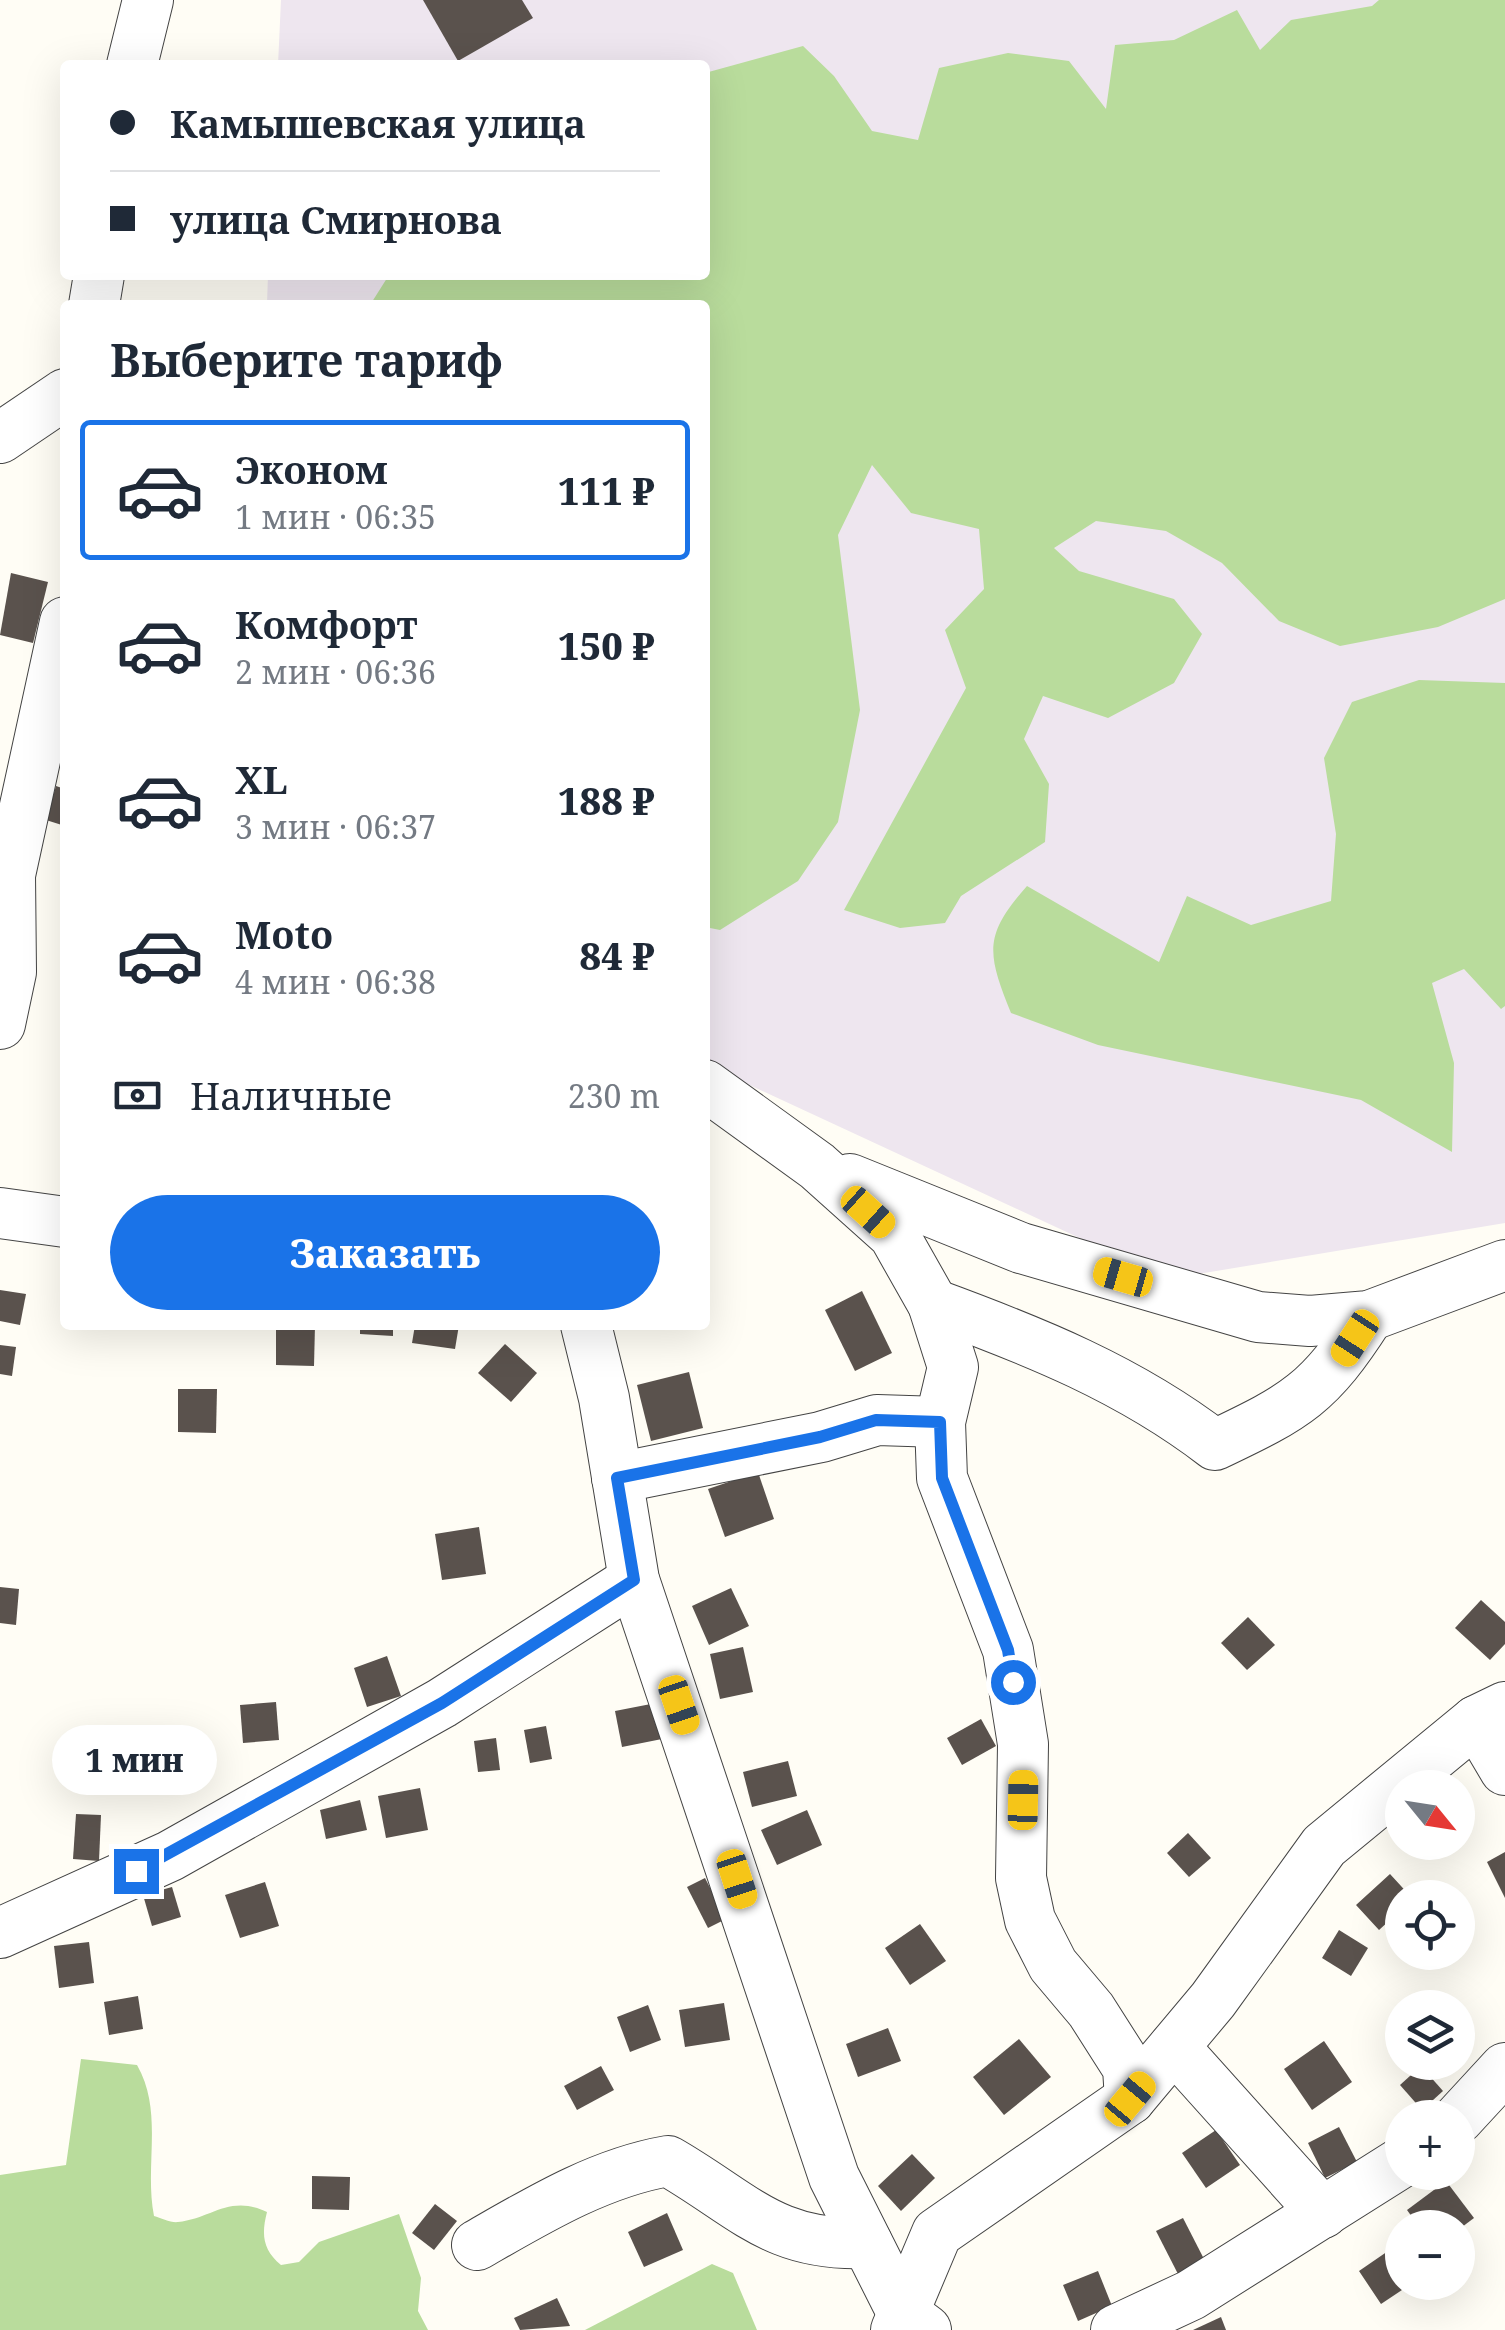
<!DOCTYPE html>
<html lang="ru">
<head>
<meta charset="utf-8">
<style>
	body { margin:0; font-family:"Noto Serif",serif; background:#f2f2f3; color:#1f2937; height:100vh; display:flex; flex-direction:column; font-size:38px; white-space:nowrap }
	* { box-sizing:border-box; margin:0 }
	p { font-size:32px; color:#747a83 }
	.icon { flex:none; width:55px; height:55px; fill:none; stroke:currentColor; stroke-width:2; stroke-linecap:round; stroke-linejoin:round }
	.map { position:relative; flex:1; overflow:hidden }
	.details { position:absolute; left:60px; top:300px; width:650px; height:1030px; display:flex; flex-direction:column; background:#fff; border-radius:10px; box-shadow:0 10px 40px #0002 }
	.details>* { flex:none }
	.hud { position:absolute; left:60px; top:60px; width:650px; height:220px; border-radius:10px; box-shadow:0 10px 40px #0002; display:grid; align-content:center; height:220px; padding:0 50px; background:#fff }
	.needle { width:65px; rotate:120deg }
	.fabs { position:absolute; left:1385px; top:1770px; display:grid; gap:20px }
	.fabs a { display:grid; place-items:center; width:90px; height:90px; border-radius:50%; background:#fff; box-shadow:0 10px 40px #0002; font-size:50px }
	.end { position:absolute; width:45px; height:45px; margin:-22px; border:12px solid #1a73e8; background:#fff; box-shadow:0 0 0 5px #fff }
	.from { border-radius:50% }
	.bubble { position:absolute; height:70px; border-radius:35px; background:#fff; box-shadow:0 10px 40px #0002; font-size:32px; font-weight:800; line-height:70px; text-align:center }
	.car { position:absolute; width:30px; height:60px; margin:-30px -15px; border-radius:12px; box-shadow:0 0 8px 2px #0007; background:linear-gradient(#f5c518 24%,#345 0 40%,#f5c518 0 76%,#345 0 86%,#f5c518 0) }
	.hud b { display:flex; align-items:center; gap:35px; height:95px; font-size:38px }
	.hud b+b { border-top:2px solid #e0e1e3 }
	.hud i { width:25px; height:25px; background:#1f2937 }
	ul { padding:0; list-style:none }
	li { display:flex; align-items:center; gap:30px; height:140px; margin:0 20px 15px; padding:0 30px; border:5px solid transparent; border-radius:10px }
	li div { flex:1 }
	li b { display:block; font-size:38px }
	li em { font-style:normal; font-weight:800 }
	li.on { border-color:#1a73e8 }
	li>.icon { width:90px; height:90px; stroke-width:1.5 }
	h2 { padding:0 50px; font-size:45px; line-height:120px }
	.pay { display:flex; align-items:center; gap:25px; height:110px; padding:0 50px; font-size:38px }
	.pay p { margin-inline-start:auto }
	.action { display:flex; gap:20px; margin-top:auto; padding:20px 50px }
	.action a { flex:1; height:115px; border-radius:60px; background:#1a73e8; color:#fff; font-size:40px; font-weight:800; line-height:115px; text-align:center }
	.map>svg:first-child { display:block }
</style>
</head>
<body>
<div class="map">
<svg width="1505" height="2330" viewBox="0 0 1505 2330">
	<rect width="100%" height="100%" fill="#fffdf5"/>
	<path fill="#eee6ef" d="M281 0H1505V1223L1168 1279 715 1069 705 1060V305H267L268 275H705V65H278Z"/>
	<g fill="#b9dc9c">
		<path d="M1379 0H1505V599L1438 627 1340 646 1279 621 1222 563 1166 531 1096 521 1054 548 1079 571 1174 599 1202 634 1174 683 1108 718 1043 696 1024 739 1049 784 1045 842 961 896 945 923 900 928 844 910 966 688 945 630 984 589 979 529 911 513 872 465 838 535 860 710 838 822 798 881 720 930 705 927V305H370L389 275H705V73L803 46 834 76 872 131 918 140 939 68 1008 53 1069 61 1106 109 1115 45 1174 40 1237 10 1260 50 1291 20 1372 6Z"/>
		<path d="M1419 680 1505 683V1006L1501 1009 1464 969 1432 983 1454 1063 1452 1152 1361 1100 1098 1045 1011 1013C987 953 983 936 1027 886L1159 962 1187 896 1251 925 1331 901 1336 834 1324 758 1352 702Z"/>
		<path d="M81 2059 137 2065C164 2112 144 2165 154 2216 161 2218 171 2223 178 2222 211 2219 229 2194 267 2212 261 2235 263 2250 281 2265L299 2262 319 2242 399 2214 421 2278 418 2311 428 2330H0V2175L66 2165Z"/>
		<path d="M712 2264 733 2273 757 2330H585Z"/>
	</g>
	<g fill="#5a524d">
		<path d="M423 0H522L533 18 458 61Z"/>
		<path d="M11 573 48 582 33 643 0 635Z"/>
		<path d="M56 786 65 789V826L46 820Z"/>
		<path d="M0 1290 26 1294 20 1325 0 1321Z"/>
		<path d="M862 1291 892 1353 855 1371 825 1310Z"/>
		<path d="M276 1325H315L314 1366 276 1365Z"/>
		<path d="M360 1325H393V1336L360 1334Z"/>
		<path d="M415 1325H459L455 1349 412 1343Z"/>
		<path d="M505 1344 537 1373 511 1402 478 1373Z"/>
		<path d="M0 1345 16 1347 12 1376 0 1374Z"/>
		<path d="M689 1372 703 1428 651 1441 637 1385Z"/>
		<path d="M178 1389H217L216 1433 178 1432Z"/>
		<path d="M758 1472 774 1519 725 1537 708 1489Z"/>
		<path d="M479 1527 486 1574 442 1580 435 1534Z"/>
		<path d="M0 1587 19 1589 16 1625 0 1623Z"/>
		<path d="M731 1588 749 1626 709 1645 692 1606Z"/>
		<path d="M1481 1600 1505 1622V1644L1490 1660 1455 1628Z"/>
		<path d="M1248 1617 1275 1645 1247 1670 1221 1643Z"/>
		<path d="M743 1647 753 1692 720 1699 710 1654Z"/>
		<path d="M387 1656 401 1696 367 1707 354 1668Z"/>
		<path d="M276 1702 279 1740 243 1743 240 1705Z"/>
		<path d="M656 1703 662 1739 622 1747 615 1711Z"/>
		<path d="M981 1719 996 1746 962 1765 947 1738Z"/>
		<path d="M546 1726 552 1759 530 1763 524 1730Z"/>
		<path d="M496 1738 500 1770 478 1772 474 1741Z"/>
		<path d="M788 1761 797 1796 752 1807 743 1772Z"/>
		<path d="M420 1788 428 1830 386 1838 378 1796Z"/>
		<path d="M360 1800 367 1830 326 1839 320 1810Z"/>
		<path d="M807 1810 822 1845 777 1865 761 1830Z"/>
		<path d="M76 1814 101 1815 99 1861 73 1859Z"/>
		<path d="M1188 1833 1211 1858 1189 1877 1167 1853Z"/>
		<path d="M1505 1852V1898L1487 1862Z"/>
		<path d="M1390 1874 1412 1898H1402V1909L1379 1930 1356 1905Z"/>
		<path d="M705 1878 726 1919 708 1928 687 1887Z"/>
		<path d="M265 1882 279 1926 240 1938 225 1895Z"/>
		<path d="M172 1887 181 1917 152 1926 143 1895Z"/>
		<path d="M920 1924 946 1961 910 1985 885 1948Z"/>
		<path d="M1339 1930 1368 1948 1351 1976 1322 1958Z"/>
		<path d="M89 1942 94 1983 59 1988 54 1946Z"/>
		<path d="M138 1996 143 2029 109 2035 104 2002Z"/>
		<path d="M724 2003 730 2040 685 2047 679 2010Z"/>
		<path d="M648 2005 661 2040 630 2052 617 2017Z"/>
		<path d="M888 2028 901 2061 858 2077 846 2044Z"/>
		<path d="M1019 2039 1051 2077 1004 2115 973 2077Z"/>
		<path d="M1324 2041 1352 2082 1312 2110 1284 2069Z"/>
		<path d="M601 2066 614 2090 577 2110 564 2086Z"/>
		<path d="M1421 2066 1443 2091 1422 2110 1400 2085Z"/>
		<path d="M1339 2127 1357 2162 1325 2178 1308 2143Z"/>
		<path d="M1216 2130 1240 2165 1206 2188 1182 2153Z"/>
		<path d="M912 2154 935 2178 901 2211 878 2186Z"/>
		<path d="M312 2176 350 2177 349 2210 312 2209Z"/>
		<path d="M1446 2181 1474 2218 1458 2230 1420 2228 1407 2210Z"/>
		<path d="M435 2204 457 2221 434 2250 412 2233Z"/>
		<path d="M667 2213 683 2250 644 2267 628 2232Z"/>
		<path d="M1183 2218 1205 2261 1178 2274 1156 2231Z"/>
		<path d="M1391 2249 1402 2266V2282H1414L1381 2304 1359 2271Z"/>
		<path d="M1098 2271 1112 2306 1078 2321 1063 2285Z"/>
		<path d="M557 2298 570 2326 520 2330 514 2318Z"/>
		<path d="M1221 2317 1226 2330H1193Z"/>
	</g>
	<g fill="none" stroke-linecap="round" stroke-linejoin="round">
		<g stroke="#444" stroke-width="52">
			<g id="minor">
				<path d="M132 65 148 0"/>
				<path d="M94 305 99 275"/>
				<path d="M0 438 65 394"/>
				<path d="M0 1024 11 972 10 875 65 622"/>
				<path d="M705 1085 817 1166 894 1235 933 1304 953 1367 940 1422 942 1478 1008 1650 1023 1744 1021 1878 1030 1920 1053 1965 1091 2010 1128 2068 1130 2099"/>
				<path d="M850 1179 1021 1248 1258 1317 1310 1321 1369 1316 1505 1265"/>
				<path d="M0 1213 65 1222"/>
				<path d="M933 1304C1034 1341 1129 1379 1215 1445 1297 1406 1319 1394 1369 1316"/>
				<path d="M586 1325 604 1398 634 1580 834 2177 902 2312 926 2330"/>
				<path d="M617 1478 821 1437 877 1420 940 1422"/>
				<path d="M1476 1721 1505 1770"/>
				<path d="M0 1933 170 1856 442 1703 634 1580"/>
				<path d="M1174 2047 1323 2213"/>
				<path d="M1458 2119 1505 2068"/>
				<path d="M477 2245C538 2210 599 2173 668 2161 743 2204 773 2247 867 2243"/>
				<path d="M896 2330 937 2233 1130 2099 1213 2000 1324 1846 1476 1721 1505 1707"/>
				<path d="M1116 2330 1191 2295 1402 2162"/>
			</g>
		</g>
		<use href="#minor" stroke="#fff" stroke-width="50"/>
	</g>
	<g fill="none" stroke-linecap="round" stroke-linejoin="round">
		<path stroke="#1a73e8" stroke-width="12" d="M136 1871 442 1703 634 1580 617 1478 820 1437 876 1420 940 1422 942 1478 1008 1650 1013 1682"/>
	</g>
</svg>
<div class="fabs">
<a><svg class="needle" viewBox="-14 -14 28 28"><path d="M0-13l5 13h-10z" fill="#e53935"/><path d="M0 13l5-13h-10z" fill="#747a83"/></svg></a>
<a><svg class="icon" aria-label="locate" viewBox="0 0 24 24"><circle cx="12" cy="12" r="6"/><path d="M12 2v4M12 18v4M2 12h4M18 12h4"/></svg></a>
<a><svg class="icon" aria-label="layers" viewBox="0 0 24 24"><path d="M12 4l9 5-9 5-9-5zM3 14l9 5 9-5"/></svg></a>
<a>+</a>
<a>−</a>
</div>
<i class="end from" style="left:1013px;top:1682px"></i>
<i class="end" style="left:136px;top:1871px"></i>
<div class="bubble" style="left:52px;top:1725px;width:165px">1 мин</div>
<i class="car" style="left:868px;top:1212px;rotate:132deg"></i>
<i class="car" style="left:1123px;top:1277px;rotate:286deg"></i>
<i class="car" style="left:1355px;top:1338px;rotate:213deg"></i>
<i class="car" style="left:679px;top:1705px;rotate:161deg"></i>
<i class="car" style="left:1023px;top:1800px;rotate:1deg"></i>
<i class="car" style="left:737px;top:1879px;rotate:162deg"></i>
<i class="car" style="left:1130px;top:2099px;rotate:40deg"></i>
<div class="hud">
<b><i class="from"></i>Камышевская улица</b>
<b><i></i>улица Смирнова</b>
</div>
<section class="details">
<h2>Выберите тариф</h2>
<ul>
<li class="on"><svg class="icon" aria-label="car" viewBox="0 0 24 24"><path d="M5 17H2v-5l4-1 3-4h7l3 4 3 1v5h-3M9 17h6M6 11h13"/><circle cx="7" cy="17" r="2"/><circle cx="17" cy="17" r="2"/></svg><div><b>Эконом</b><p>1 мин · 06:35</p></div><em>111 ₽</em></li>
<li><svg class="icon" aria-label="car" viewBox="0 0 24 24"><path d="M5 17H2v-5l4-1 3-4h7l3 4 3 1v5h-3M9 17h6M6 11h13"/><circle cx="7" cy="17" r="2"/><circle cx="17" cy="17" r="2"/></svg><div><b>Комфорт</b><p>2 мин · 06:36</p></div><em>150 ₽</em></li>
<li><svg class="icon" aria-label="car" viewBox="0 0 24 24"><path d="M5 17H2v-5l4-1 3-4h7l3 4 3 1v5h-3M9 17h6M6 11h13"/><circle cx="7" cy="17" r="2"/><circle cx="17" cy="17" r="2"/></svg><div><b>XL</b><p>3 мин · 06:37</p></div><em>188 ₽</em></li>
<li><svg class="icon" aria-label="car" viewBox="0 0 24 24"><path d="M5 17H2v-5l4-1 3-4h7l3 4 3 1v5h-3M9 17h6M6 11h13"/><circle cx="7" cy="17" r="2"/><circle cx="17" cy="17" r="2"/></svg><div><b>Moto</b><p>4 мин · 06:38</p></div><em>84 ₽</em></li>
</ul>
<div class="pay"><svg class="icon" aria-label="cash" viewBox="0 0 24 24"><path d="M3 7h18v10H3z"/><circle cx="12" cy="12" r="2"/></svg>Наличные<p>230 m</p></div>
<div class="action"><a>Заказать</a></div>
</section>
</div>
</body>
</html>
